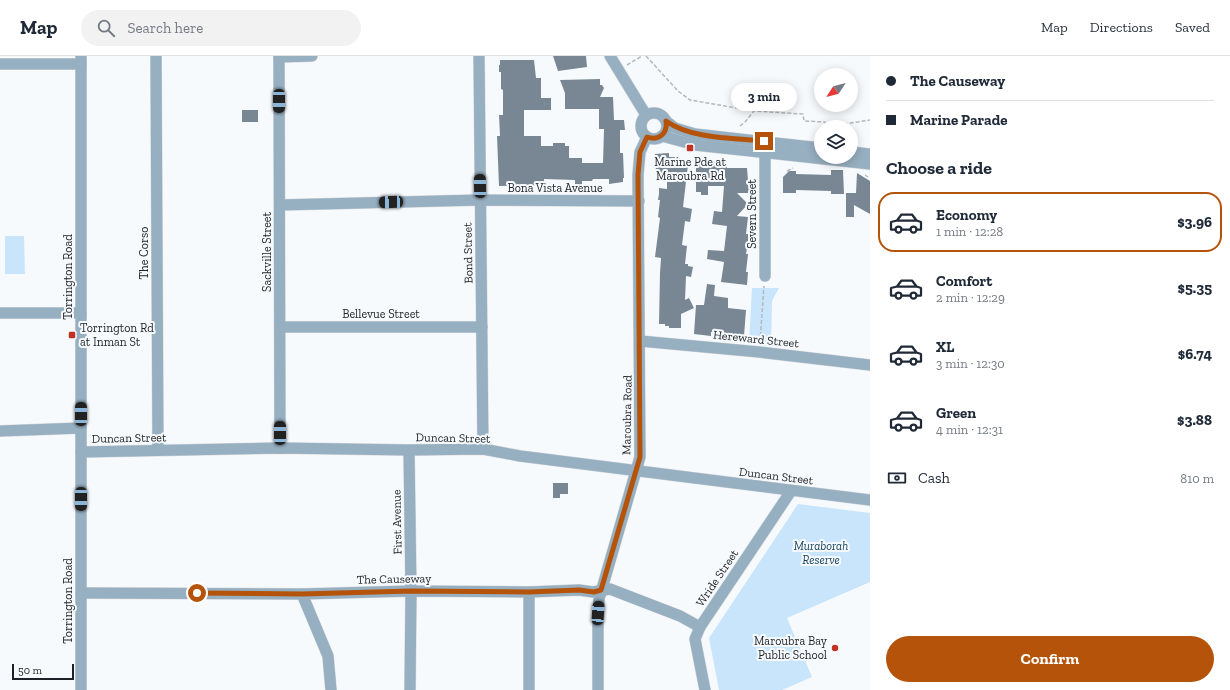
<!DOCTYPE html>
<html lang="en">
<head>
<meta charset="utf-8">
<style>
	body { margin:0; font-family:"Zilla Slab",serif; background:#f2f2f3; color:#1f2937; height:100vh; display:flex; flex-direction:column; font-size:15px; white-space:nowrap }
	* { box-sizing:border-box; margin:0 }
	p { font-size:13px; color:#747a83 }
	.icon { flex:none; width:22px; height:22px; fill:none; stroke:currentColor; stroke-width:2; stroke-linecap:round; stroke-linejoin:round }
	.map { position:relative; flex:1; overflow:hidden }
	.sheet { display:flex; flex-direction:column; background:#fff; width:360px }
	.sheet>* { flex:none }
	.guide { display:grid; align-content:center; height:88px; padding:0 16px; background:#fff }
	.needle { width:26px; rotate:234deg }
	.buttons { position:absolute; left:814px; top:12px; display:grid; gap:8px }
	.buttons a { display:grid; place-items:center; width:44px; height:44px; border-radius:50%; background:#fff; box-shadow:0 2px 10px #0003; font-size:20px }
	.scale { position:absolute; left:12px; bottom:10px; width:62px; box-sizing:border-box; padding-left:4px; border:2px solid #1c2227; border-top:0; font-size:11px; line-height:14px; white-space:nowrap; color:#1c2227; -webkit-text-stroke:3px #f7fafd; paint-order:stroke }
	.end { position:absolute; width:18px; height:18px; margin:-9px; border:5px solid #b45309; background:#fff; box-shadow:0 0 0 2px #fff }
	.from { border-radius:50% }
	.bubble { position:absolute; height:28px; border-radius:14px; background:#fff; box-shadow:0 2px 10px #0003; font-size:13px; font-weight:800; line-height:28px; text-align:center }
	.car { position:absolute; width:12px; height:24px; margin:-12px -6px; border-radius:5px; box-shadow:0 0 3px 1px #0007; background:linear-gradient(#222 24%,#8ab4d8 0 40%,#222 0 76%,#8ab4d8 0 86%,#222 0) }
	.guide b { display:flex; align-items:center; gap:14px; height:38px; font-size:15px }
	.guide b+b { border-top:1px solid #e0e1e3 }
	.guide i { width:10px; height:10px; background:#1f2937 }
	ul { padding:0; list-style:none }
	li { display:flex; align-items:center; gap:12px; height:60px; margin:0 8px 6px; padding:0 8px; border:2px solid transparent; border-radius:16px }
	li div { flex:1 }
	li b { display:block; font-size:15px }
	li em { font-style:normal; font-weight:800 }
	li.active { border-color:#b45309 }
	li>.icon { width:36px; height:36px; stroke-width:1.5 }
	h2 { padding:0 16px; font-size:18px; line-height:48px }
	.pay { display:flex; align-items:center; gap:10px; height:44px; padding:0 16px; font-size:15px }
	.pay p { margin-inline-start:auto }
	.cta { display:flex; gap:8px; margin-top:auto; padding:8px 16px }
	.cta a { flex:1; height:46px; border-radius:24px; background:#b45309; color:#fff; font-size:16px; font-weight:800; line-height:46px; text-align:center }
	header { display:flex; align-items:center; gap:24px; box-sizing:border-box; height:56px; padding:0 20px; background:#fff; border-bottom:1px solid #e0e1e3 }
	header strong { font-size:19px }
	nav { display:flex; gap:22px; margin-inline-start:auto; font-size:14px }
	.search { width:280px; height:36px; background:#f2f2f3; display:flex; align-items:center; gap:10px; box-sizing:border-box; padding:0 14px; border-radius:22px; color:#747a83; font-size:15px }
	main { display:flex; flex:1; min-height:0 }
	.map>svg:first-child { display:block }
</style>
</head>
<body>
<header>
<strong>Map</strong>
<div class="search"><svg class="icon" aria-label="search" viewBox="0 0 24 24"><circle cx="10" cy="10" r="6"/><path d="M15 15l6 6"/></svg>Search here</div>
<nav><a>Map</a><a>Directions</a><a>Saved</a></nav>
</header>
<main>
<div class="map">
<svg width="870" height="634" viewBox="0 0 870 634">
	<rect width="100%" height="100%" fill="#f7fafd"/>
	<g fill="#c8e5fc">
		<path d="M5 180H24L25 218H5Z"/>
		<path d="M752 232H779L772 245 771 290 760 289 749 286Z"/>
		<path d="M798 448 870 457V526L787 562 812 621 782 634H719L709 582Z"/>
	</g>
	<g fill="#788793">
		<path d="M553 0H586L587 11 558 15Z"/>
		<path d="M500 4H534L536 22H541V42H551V54H524V80H541V90H553V87H565V90H569V102H582V107H603L604 73H599V53H565V37L560 24 600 23V29H602L604 32 600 41H613L614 64H624L625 74H620V97H623L624 122H623V126L609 128V123H593L592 125H582V129H575V124L544 123V129L499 130 497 80H500L499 59H503V34L501 33V16H499V9H500Z"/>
		<rect x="242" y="54" width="16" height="12"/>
		<path d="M669 97V101H679V109H688L683 151 692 153 690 166 685 165 682 189 687 190 685 208H688V210L693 211 691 221 686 220 685 244 689 242 694 252 681 258V272H669V270H665V268H659L660 217 661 202 655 201 660 162 658 161 660 144H658L659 138V132L667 133V117H656L655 98Z"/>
		<path d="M697 104H708V106H727V112H747L749 137H737L748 148 737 160 748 161 746 178H749L746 198H748L746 216H748L747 229 721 226 724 206 707 203 708 194 724 195 727 170 712 168 714 155 722 156 724 130H708V139H701V136H696V107H697Z"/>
		<path d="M831 114H843L844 138H831V135L796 134V137H783V121L789 115H796V118L831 119Z"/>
		<path d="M857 117 870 125V158L854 149V161H846V137H856Z"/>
		<path d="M707 228 715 229 714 240 728 242V252L746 254 744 280 711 276V280L694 278 696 249H704Z"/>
		<path d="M553 427H568V438H560V442H553Z"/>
	</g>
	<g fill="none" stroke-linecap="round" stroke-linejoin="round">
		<g stroke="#d4d7db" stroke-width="12">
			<g id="minor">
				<path d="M81 0V634"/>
				<path d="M156 0 158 394"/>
				<path d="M279 0 280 392"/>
				<path d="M479 0 483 393"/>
				<path d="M610 0 646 59"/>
				<path d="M279 1 312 0"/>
				<path d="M0 8H81"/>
				<circle cx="654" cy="70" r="13"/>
				<path d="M666 65 675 72 695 78 821 92"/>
				<path d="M662 80 695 89 870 108"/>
				<path d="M851 96 870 98"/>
				<path d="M280 149 480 144 639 145"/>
				<path d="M765 220V97"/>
				<path d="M0 257H81"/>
				<path d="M280 271H482"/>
				<path d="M640 285 759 296 870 309"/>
				<path d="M0 375 81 372"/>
				<path d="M409 394 411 535 410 634"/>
				<path d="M81 396 280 392 409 394 483 393 520 400 870 444"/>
				<path d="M81 537 302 538 411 535 529 536 579 534 593 536 610 533 680 560 700 571"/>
				<path d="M302 538 328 600 331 634"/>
				<path d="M529 634V536"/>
				<path d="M598 634V570L599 543 640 401 638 119 640 96 647 81"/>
				<path d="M705 634 695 583 700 571 791 435"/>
			</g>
		</g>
		<g stroke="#b4b8bc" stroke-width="1.5" stroke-dasharray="4 2" stroke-linecap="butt">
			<path d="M646 0 678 35 690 44 754 55"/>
			<path d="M627 9 642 0"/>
			<path d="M740 70 745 66 754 55 803 58 804 65 825 66V71"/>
			<path d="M826 71 870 64"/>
			<path d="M787 115 793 112"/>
			<path d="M865 119 868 121"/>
			<path d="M760 286 764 230"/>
		</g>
		<use href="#minor" stroke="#96afc1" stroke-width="11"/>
	</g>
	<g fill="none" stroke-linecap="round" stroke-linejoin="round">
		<path stroke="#b45309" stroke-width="5" d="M197 537 302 538 411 535 529 536 579 534 594 536 601 534 640 401 638 119 640 96 647 81C658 85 668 78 666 65 691 83 733 82 764 85"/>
	</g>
	<g fill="#c13425" stroke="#f7fafd" stroke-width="1.5">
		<rect x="686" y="88" width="8" height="8" rx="2"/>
		<rect x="68" y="275" width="8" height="8" rx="2"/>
		<circle cx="835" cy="592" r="4"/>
	</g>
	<g text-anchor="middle" stroke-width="4" stroke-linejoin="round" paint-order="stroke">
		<g font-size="12" fill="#1c2227" stroke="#f7fafd">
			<text x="690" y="110">Marine Pde at<tspan x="690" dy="14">Maroubra Rd</tspan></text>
			<text x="80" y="276" text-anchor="start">Torrington Rd<tspan x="80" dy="14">at Inman St</tspan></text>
			<text x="827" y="589" text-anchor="end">Maroubra Bay<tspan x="827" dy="14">Public School</tspan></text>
		</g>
		<g font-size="12" fill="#1c2227" stroke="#f7fafd">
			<text x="555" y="136">Bona Vista Avenue</text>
			<text transform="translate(752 158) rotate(-90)" y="4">Severn Street</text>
			<text transform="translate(267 196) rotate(-90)" y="4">Sackville Street</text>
			<text transform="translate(144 197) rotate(-90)" y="4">The Corso</text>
			<text transform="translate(468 197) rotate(-91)" y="4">Bond Street</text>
			<text transform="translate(68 221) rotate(-90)" y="4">Torrington Road</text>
			<text x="381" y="262">Bellevue Street</text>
			<text transform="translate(756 283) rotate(6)" y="4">Hereward Street</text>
			<text transform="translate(627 359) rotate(-89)" y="4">Maroubra Road</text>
			<text transform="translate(129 382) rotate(-1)" y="4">Duncan Street</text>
			<text transform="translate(453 382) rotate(1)" y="4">Duncan Street</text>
			<text transform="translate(776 420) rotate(7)" y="4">Duncan Street</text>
			<text transform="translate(397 466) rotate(-91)" y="4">First Avenue</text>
			<text transform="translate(717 522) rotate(-56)" y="4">Wride Street</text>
			<text transform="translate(394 523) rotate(-1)" y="4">The Causeway</text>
			<text transform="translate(68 545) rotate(-90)" y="4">Torrington Road</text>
		</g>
		<g font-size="12" font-style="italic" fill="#103e5a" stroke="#f7fafd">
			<text x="821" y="494">Muraborah<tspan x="821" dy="14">Reserve</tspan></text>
		</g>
	</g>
</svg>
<div class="buttons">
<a><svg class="needle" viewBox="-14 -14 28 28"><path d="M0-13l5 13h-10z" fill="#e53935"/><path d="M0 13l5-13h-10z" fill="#747a83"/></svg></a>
<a><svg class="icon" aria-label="layers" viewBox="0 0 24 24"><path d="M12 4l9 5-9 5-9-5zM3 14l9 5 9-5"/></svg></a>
</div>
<div class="scale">50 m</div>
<i class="end from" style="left:197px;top:537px"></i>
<i class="end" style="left:764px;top:85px"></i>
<div class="bubble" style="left:731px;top:27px;width:66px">3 min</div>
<i class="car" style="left:279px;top:45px;rotate:180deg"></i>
<i class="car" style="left:480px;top:130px;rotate:359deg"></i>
<i class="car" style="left:391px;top:146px;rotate:268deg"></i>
<i class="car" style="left:81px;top:358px;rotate:0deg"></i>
<i class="car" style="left:280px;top:377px;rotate:0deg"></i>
<i class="car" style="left:81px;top:443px;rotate:180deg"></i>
<i class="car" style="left:598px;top:557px;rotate:4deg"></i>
</div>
<section class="sheet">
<div class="guide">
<b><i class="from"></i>The Causeway</b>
<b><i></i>Marine Parade</b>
</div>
<h2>Choose a ride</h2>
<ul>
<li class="active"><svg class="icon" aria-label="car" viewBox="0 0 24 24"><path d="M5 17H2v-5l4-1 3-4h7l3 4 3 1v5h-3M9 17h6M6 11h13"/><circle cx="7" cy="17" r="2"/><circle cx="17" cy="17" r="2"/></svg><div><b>Economy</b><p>1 min · 12:28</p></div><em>$3.96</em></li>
<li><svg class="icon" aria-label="car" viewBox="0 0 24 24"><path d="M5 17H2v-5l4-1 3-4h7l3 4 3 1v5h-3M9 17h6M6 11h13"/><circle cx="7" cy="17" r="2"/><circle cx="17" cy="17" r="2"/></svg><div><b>Comfort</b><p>2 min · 12:29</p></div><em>$5.35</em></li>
<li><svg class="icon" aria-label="car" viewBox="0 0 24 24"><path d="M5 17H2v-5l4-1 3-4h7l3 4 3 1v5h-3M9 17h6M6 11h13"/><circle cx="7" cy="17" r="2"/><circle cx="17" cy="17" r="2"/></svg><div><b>XL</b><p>3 min · 12:30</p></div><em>$6.74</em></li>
<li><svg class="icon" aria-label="car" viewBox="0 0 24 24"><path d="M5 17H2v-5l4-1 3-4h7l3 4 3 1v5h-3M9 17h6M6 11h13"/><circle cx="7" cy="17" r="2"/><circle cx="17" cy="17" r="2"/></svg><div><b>Green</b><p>4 min · 12:31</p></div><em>$3.88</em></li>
</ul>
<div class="pay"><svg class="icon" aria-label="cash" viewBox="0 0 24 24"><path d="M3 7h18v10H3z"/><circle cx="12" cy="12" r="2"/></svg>Cash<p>810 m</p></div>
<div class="cta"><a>Confirm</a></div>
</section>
</main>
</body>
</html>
